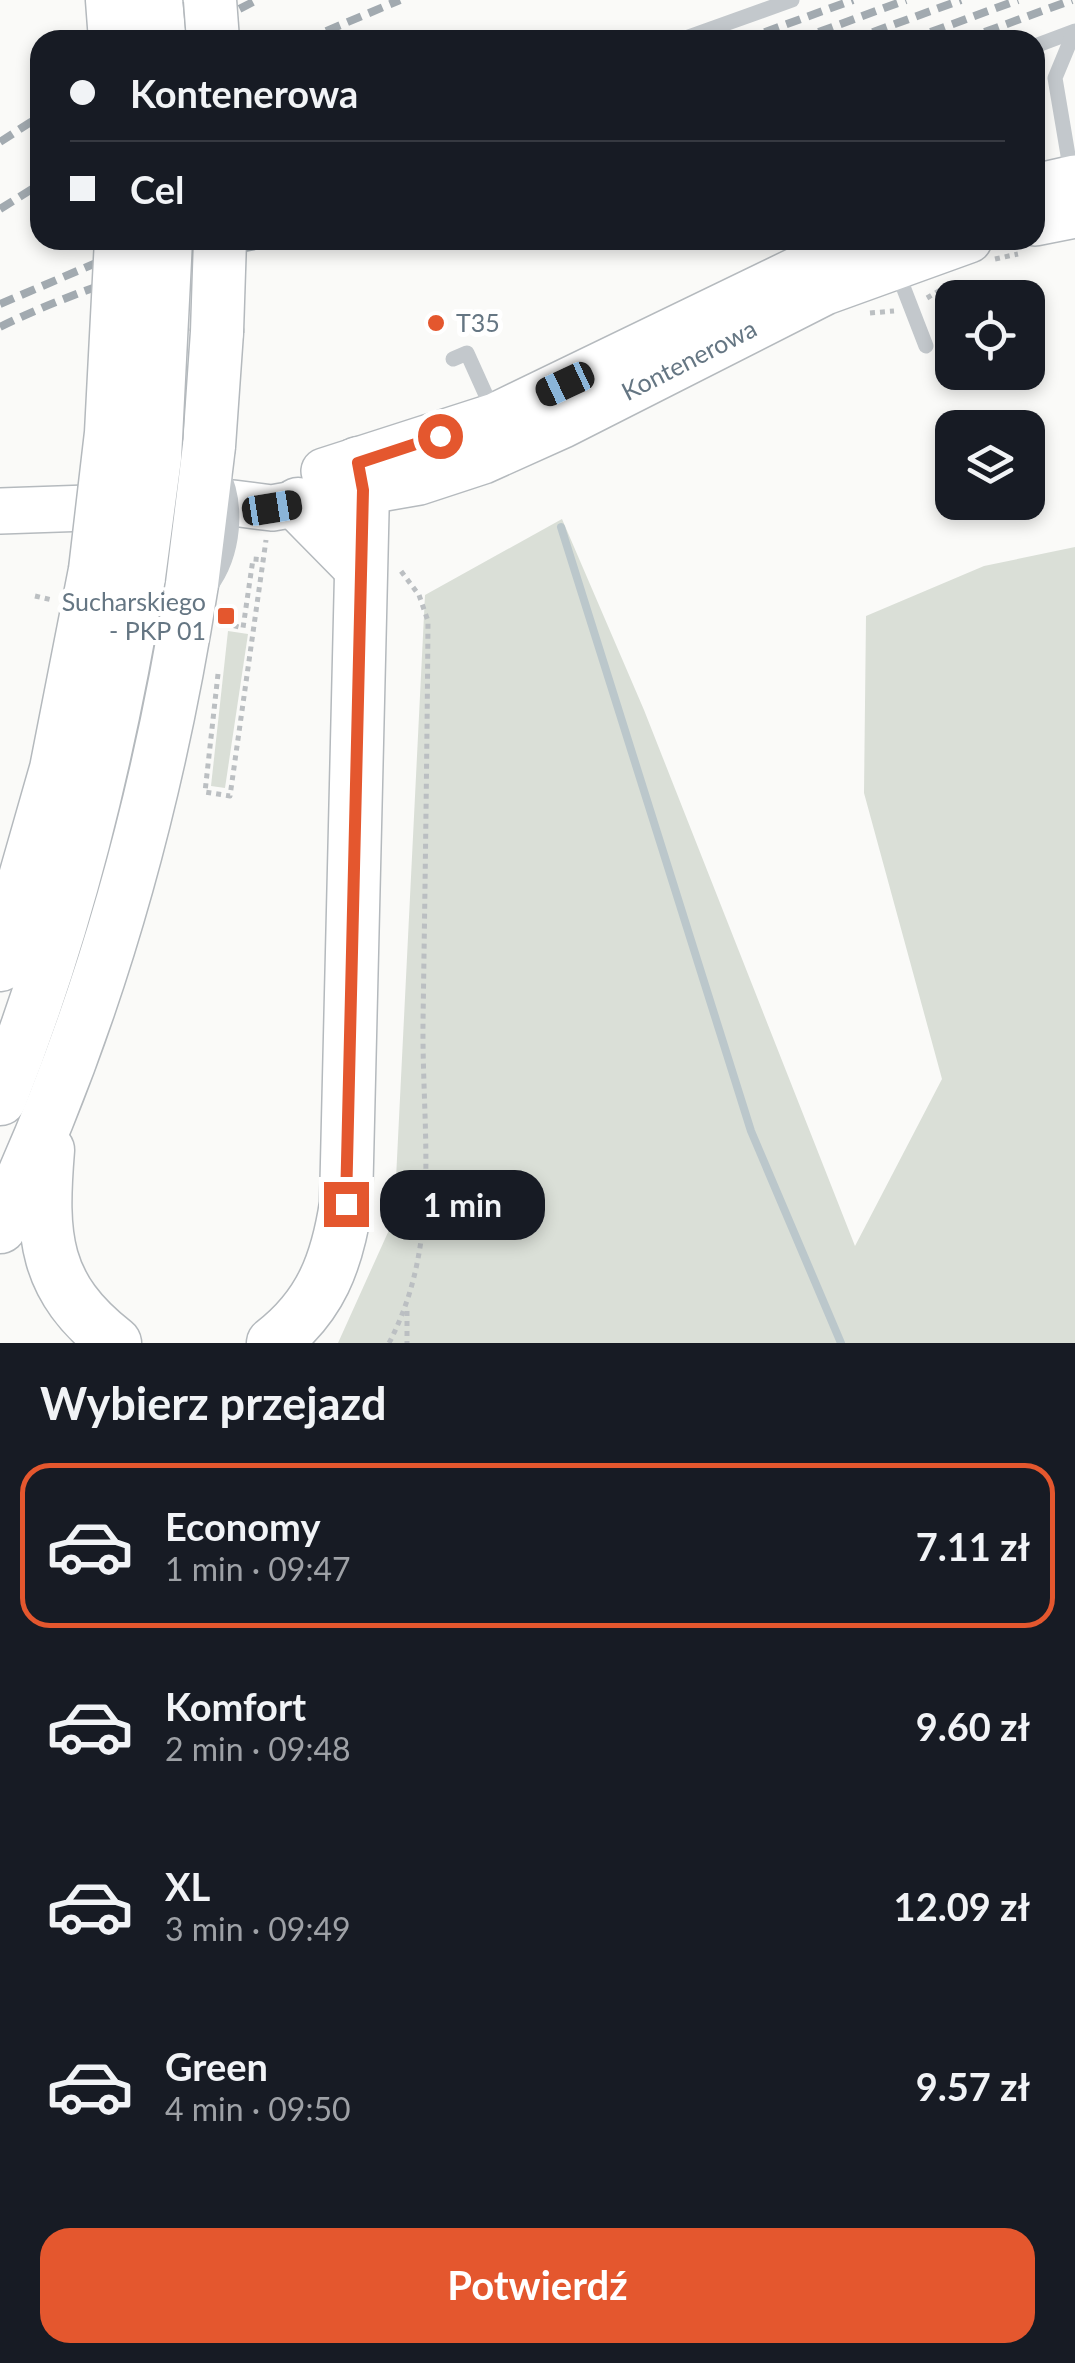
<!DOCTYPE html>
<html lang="pl">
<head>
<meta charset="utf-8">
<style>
	body { margin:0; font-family:Lato,sans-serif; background:#242831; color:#f1f3f6; height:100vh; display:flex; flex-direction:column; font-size:38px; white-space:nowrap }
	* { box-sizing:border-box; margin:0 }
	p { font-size:32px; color:#9ea1a6 }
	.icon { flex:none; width:55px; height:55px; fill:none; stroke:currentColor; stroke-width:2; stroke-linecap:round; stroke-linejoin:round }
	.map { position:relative; height:1343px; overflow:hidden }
	.drawer { display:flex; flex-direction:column; background:#171b24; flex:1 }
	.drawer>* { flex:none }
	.guide { position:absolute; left:30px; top:30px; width:1015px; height:220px; border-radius:30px; box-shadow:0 5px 15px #0003; display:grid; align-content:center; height:220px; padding:0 40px; background:#171b24 }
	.fabs { position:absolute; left:935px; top:280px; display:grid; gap:20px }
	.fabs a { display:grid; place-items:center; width:110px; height:110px; border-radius:20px; background:#171b24; box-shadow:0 5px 15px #0003; font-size:50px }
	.end { position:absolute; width:45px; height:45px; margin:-22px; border:12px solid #e4572e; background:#fff; box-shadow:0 0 0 5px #fff }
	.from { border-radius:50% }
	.bubble { position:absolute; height:70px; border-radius:30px; background:#171b24; box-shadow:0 5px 15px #0003; font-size:32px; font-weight:700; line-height:70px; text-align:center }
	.car { position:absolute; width:30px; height:60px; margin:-30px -15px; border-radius:12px; box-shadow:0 0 8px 2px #0007; background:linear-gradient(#222 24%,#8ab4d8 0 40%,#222 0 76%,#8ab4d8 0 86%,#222 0) }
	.guide b { display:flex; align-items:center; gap:35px; height:95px; font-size:38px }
	.guide b+b { border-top:2px solid #363941 }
	.guide i { width:25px; height:25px; background:#f1f3f6 }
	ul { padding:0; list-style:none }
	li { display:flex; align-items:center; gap:30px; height:165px; margin:0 20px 15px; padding:0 20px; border:5px solid transparent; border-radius:30px }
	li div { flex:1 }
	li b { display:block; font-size:38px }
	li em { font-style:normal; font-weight:700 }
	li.on { border-color:#e4572e }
	li>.icon { width:90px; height:90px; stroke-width:1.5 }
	h2 { padding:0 40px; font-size:45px; line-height:120px }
	.cta { display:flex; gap:20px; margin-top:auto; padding:20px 40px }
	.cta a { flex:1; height:115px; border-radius:30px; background:#e4572e; color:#fff; font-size:40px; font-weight:700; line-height:115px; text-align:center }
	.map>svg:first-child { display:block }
</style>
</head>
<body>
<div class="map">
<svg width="1075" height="1343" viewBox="0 0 1075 1343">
	<rect width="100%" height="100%" fill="#fafaf8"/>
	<g fill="#dadfd7">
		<path d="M562 519 644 710 855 1246 942 1079 864 793 866 616 984 566 1075 547V1343H338L394 1219 425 595Z"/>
		<path d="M228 631 248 634 225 788 211 786Z"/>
	</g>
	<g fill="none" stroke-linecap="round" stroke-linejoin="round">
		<path stroke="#bbc7cb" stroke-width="8" d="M561 527 751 1131 841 1343"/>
	</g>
	<path fill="#aab3b9" stroke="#dcdcda" stroke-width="2.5" d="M440 314 445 326 431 332 427 320Z"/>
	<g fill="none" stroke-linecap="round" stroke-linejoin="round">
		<g stroke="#b5babe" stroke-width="48">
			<g id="primary">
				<path d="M1035 187 1075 178"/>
				<path d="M1035 223 1075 215"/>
				<path d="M324 471 495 416 859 240"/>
				<path d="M0 511 233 503 272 508 419 482 483 461 563 425 825 292 969 240"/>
			</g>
		</g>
		<g stroke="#b4b9bd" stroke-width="55">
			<g id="highway">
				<path d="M112 0 115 40"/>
				<path d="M156 0 160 40"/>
				<path d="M209 446 217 332"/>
				<path d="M298 504 360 567"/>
				<path d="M0 965 56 769 95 570"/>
				<path d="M0 1099C67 931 109 756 139 577"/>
				<path d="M48 1150C41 1236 43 1287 115 1343"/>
				<path d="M0 1227C97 1023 157 807 192 584"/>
				<path d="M273 1343C321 1306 337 1262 346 1204L363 491 358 463"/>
			</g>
		</g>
		<g stroke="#bbbfc2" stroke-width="5" stroke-dasharray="5 5" stroke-linecap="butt">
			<path d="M995 259 1018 254"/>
			<path d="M927 298 947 286"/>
			<path d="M870 313 894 311"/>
			<path d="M35 596 52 600"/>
			<path d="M224 623 243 628 253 559 264 560"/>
			<path d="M218 674 205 792 230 796 266 540"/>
			<path d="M407 1311V1343"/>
			<path d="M389 1343C442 1242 422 1133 423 1023 425 889 427 755 428 621L419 595 401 571"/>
		</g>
		<g stroke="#c3c8cc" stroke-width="15">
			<path d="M680 40 792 0"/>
			<path d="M1035 46 1075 31"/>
			<path d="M1071 173 1055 78 1074 32"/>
			<path d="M885 240 926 346"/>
			<path d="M453 359 467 353 494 413"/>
		</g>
		<use href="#primary" stroke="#fff" stroke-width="45"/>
		<use href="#highway" stroke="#fff" stroke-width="52"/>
		<g stroke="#a2aab0" stroke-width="8" stroke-dasharray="15 8" stroke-linecap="butt">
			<path d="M178 40 257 0"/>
			<path d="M305 40 400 0"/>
			<path d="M743 40 853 0"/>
			<path d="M797 40 906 0"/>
			<path d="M851 40 961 0"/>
			<path d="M909 40 1018 0"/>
			<path d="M963 40 1072 0"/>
			<path d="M0 142 40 116"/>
			<path d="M0 209 40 184"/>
			<path d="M0 304 150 240"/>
			<path d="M0 327C94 281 189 256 292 240"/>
		</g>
		<g stroke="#b4b9bd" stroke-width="55" stroke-linecap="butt">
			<g id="highway-bridge">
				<path d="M210 0 213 40"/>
				<path d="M217 332 220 240"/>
				<path d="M95 570 111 433 121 240"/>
				<path d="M139 577 155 458 166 240"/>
				<path d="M192 584 209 446"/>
			</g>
		</g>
		<path stroke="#c3c8cc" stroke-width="15" d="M210 587C234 555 239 505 221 470"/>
		<use href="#highway-bridge" stroke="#fff" stroke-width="52"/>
	</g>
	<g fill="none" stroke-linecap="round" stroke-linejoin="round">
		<path stroke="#e4572e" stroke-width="12" d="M346 1204 363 490 358 463 440 436"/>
	</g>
	<g fill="#e4572e" stroke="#fff" stroke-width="4">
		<circle cx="436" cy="323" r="10"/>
		<rect x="216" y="606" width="20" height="20" rx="5"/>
	</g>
	<g text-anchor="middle" stroke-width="10" stroke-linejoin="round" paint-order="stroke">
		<g font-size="25" fill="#657683" stroke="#fff" text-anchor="start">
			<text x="456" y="332">T35</text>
			<text x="206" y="611" text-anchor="end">Sucharskiego<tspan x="206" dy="29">- PKP 01</tspan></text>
		</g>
		<g font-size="25" fill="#657683" stroke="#fff">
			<text transform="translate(689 360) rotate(-27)" y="9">Kontenerowa</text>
		</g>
	</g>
</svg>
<div class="fabs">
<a><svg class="icon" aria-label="locate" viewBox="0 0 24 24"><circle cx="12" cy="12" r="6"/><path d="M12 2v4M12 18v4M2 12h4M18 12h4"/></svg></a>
<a><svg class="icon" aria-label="layers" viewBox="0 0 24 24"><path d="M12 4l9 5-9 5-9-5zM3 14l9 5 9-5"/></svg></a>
</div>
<i class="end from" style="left:440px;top:436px"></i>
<i class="end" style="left:346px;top:1204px"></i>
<div class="bubble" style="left:380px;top:1170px;width:165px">1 min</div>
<i class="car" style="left:565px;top:384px;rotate:245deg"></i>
<i class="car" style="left:272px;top:508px;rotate:81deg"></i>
<div class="guide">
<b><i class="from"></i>Kontenerowa</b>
<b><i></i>Cel</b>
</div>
</div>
<section class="drawer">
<h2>Wybierz przejazd</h2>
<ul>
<li class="on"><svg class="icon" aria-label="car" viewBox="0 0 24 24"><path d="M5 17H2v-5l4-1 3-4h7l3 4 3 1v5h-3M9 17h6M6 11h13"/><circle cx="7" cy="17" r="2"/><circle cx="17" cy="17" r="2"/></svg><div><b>Economy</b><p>1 min · 09:47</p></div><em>7.11 zł</em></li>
<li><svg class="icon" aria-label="car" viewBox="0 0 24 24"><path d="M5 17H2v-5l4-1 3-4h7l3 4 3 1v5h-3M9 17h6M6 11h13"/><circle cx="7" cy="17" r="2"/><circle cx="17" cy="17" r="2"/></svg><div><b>Komfort</b><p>2 min · 09:48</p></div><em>9.60 zł</em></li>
<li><svg class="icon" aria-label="car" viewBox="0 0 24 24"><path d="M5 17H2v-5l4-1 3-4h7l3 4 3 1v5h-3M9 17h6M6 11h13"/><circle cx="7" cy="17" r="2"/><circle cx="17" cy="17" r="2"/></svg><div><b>XL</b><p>3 min · 09:49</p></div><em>12.09 zł</em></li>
<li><svg class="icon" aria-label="car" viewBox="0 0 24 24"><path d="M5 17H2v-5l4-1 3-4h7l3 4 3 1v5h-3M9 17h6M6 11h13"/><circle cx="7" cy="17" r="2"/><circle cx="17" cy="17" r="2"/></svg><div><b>Green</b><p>4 min · 09:50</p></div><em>9.57 zł</em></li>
</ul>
<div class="cta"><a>Potwierdź</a></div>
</section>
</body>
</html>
